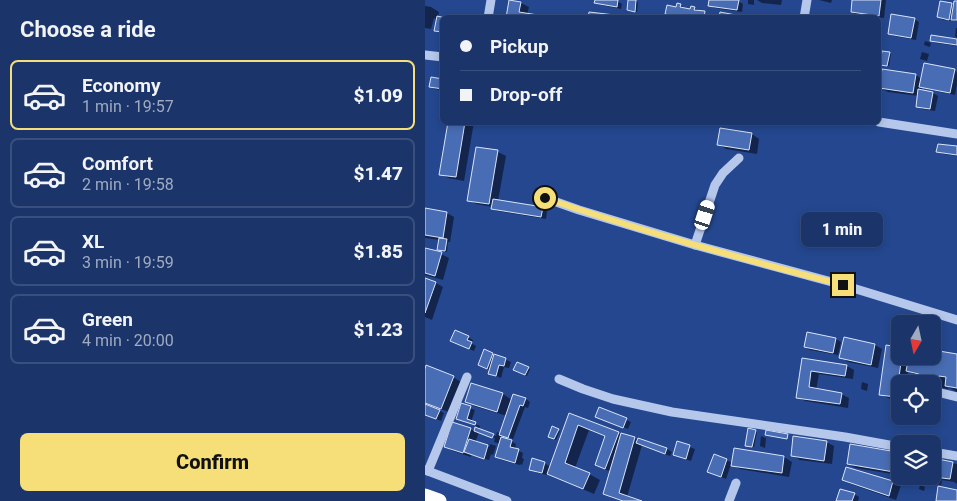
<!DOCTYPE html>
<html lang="en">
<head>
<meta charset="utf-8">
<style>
	body { margin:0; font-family:Roboto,sans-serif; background:#284073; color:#f1f3f6; height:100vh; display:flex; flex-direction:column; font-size:19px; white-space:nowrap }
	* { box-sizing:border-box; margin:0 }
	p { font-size:16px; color:#a0abc1 }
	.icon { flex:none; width:28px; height:28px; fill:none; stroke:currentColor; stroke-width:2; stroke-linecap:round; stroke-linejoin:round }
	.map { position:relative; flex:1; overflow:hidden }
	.sheet { display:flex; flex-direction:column; background:#1b356b; width:425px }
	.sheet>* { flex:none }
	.top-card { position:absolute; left:15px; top:15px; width:441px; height:110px; border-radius:8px; box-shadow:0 2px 8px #0003,0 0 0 1px #39507e; display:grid; align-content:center; height:110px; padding:0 20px; background:#1b356b }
	.needle { width:32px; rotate:189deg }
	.tools { position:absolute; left:466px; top:315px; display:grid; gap:10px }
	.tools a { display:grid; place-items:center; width:50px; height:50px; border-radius:8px; background:#1b356b; box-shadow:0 2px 8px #0003,0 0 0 1px #39507e; font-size:25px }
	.end { position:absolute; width:22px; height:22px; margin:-11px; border:6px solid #f6df79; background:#111; box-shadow:0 0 0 2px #111 }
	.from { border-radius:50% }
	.bubble { position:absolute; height:35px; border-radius:8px; background:#1b356b; box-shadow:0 2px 8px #0003,0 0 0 1px #39507e; font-size:16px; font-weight:800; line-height:35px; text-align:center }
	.car { position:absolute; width:15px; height:30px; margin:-15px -8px; border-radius:6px; box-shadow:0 0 4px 1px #0007; background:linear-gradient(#fff 24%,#345 0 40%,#fff 0 76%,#345 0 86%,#fff 0) }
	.top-card b { display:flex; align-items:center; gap:18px; height:48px; font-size:19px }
	.top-card b+b { border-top:1px solid #39507e }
	.top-card i { width:12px; height:12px; background:#f1f3f6 }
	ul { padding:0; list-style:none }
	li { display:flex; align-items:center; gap:15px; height:70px; margin:0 10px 8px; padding:0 10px; border:2px solid #39507e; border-radius:8px }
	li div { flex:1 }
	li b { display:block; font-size:19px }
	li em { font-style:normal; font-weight:800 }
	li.selected { border-color:#f6df79 }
	li>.icon { width:45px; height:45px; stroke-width:1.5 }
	h2 { padding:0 20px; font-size:22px; line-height:60px }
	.primary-button { display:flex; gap:10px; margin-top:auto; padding:10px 20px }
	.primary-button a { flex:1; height:58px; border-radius:8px; background:#f6df79; color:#111; font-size:20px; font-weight:800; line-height:58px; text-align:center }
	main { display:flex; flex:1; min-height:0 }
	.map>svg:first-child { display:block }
</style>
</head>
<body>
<main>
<section class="sheet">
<h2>Choose a ride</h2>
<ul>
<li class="selected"><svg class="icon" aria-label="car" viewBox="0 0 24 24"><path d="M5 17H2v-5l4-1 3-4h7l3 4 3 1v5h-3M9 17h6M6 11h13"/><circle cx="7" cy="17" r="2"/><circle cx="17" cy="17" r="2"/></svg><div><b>Economy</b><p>1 min · 19:57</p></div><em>$1.09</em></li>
<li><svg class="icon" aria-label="car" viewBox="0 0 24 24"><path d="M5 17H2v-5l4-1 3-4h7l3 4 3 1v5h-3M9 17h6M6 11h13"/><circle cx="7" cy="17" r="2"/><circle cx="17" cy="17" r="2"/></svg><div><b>Comfort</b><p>2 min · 19:58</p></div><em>$1.47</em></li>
<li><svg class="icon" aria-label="car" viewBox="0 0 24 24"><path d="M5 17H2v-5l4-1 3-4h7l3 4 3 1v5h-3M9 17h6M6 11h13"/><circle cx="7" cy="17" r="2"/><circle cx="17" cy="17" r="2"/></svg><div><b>XL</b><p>3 min · 19:59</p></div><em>$1.85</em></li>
<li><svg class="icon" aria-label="car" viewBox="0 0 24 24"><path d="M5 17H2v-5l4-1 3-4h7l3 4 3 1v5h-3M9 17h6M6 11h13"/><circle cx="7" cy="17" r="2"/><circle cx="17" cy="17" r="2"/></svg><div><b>Green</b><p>4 min · 20:00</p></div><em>$1.23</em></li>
</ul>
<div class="primary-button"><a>Confirm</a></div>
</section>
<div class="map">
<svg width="532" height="501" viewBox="0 0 532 501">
	<rect width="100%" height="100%" fill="#24478f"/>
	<g fill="#0007">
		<path d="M171 0 192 1 197 4 196 9 176 5 171 2Z"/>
		<path d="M205 0 213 2 212 12 203 10Z"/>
		<path d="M285 0 313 1 318 4 317 12 290 8 285 5Z"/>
		<path d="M323 0H329V5L323 4Z"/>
		<path d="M332 0H357L356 5 337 3Z"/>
		<path d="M394 0H407L406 3Z"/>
		<path d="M428 0H461L459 18 432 15 427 12Z"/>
		<path d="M86 1 96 3 104 7 102 15 113 16 115 18H83Z"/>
		<path d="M532 3V21L529 20V21L518 20 513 17 526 4 530 6Z"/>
		<path d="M255 5 266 11 269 8 285 16V14H291L295 17 311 16 313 17 314 16 320 18H255L247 16 242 13Z"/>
		<path d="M0 6 6 7 14 12 13 17 18 18V33L10 30 12 19 9 18 6 29 0 28Z"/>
		<path d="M489 19 494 22 491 40 469 36 464 33Z"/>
		<path d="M531 28H532V38L530 36Z"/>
		<path d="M506 40H532V46L511 43Z"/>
		<path d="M500 41 506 43 505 47 499 45Z"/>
		<path d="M497 52 504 54 502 61 495 59Z"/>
		<path d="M464 53 466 54 464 66 458 65Z"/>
		<path d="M529 70 532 72V84L530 95 501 89 497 87V91L508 93 513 96 510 111 497 109 492 106 494 96 463 92 455 88 491 75 497 79Z"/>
		<path d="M18 81V91L10 89 5 87Z"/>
		<path d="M24 122H49L39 181 23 178 16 174Z"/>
		<path d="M327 134 334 139 332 154 301 149 293 144Z"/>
		<path d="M52 148 73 152 81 156 73 201 117 208 122 211 121 219 72 211 67 208 68 207 51 204 44 200Z"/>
		<path d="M532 148V156L518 154 513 151Z"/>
		<path d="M0 209 22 213 29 217 25 242H23L22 252 13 250 15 240 0 238Z"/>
		<path d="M0 249 16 254 24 258 18 280 0 275Z"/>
		<path d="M0 279 11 283 18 287 7 320 0 317Z"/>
		<path d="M383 333 411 339 416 342 413 355 385 350 380 347Z"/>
		<path d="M43 337 48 340 46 343 51 346 49 351 26 341Z"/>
		<path d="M450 345 457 349 453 368 423 362 416 357Z"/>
		<path d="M475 349V356H508V351L532 356V392L523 387V389L508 386V384H502L494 379 495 377 483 371 482 382 492 384H475V406L471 403V400L463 398 456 394Z"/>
		<path d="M67 354 86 362 84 368 79 367 76 378 65 373 66 370 59 368Z"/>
		<path d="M378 359 422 366 429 370 428 379 394 374 391 390 416 394 424 398 423 408 380 401 373 397Z"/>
		<path d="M92 363 105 369 102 376 89 370Z"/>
		<path d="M0 372 28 377 36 382 24 412 13 408 12 409 19 413 16 421 0 414V405L1 404 0 403Z"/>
		<path d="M437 382 443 384 442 391 436 389Z"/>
		<path d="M47 384 78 394 87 400 101 399 105 402 103 408 100 407 88 439 77 434 76 438 86 441 91 444 90 449 98 453 97 458 99 459 97 465 95 464V465L76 460 71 457 75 444 69 442 70 438 54 432 50 443 64 447 65 444 71 446 68 455 66 454 64 460 46 455V457L28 451 20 447 45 429 50 431 52 426 33 419 45 408 50 410 46 422 55 426 54 429 71 436 72 432 76 434 82 416 49 406 41 401Z"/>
		<path d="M175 409 206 422 203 429 177 419Z"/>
		<path d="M145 415 196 434 242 449 247 452 245 456 217 445 202 497 216 501H197L187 498 179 493 186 472 171 465 181 437 164 430 150 468 164 474 175 480 169 494 134 479 122 473V475L110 472 105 469 119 463 126 467Z"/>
		<path d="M128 428 135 431 131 440 124 436Z"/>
		<path d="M330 431 332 432 329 447 323 446Z"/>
		<path d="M336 436 341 438 340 448 335 446Z"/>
		<path d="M401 442 409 446 407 464 375 460 367 455Z"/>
		<path d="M253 443 270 449 266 461 254 457Z"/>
		<path d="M426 445 472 453 475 455V476H486L485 481 479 480 478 486 476 485 471 500 426 484 418 480 422 469 471 484 473 475 431 468 423 464Z"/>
		<path d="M310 450 359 457 367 462 364 477 315 469 306 464 301 479 284 472 290 455 308 463Z"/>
		<path d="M508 459 532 464V484L529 482 517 480 516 485 499 482 491 477 508 476Z"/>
		<path d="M495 485 500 487 499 491 494 489Z"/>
		<path d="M429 494 434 497 433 501H412Z"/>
	</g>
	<g fill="#496db4" stroke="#dae4f9">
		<path d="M84 0 96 2 94 12 113 15V18H81Z"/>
		<path d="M170 0H193L192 7 169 3Z"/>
		<path d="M203 0H211L210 12 202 10Z"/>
		<path d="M284 0H314L312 10 283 6Z"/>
		<path d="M427 0H456L454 16 426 12Z"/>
		<path d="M515 1 527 3 524 20 512 17Z"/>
		<path d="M529 1H532V20H526Z"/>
		<path d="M252 3 256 4 255 7 265 9 266 6 270 7 269 10 280 11 279 18H262L240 14 242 5 251 7Z"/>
		<path d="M164 12 190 15V18H163Z"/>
		<path d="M295 12 311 15V18H294Z"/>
		<path d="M466 14 490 18 486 38 463 34Z"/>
		<path d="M12 16 21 18H18V32L9 31Z"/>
		<path d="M506 35 532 39V45L505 41Z"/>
		<path d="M457 51 465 52 462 66 455 65Z"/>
		<path d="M499 63 530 69 525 93 494 87Z"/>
		<path d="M457 69 491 74 488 93 454 88Z"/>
		<path d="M6 77 18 79V89L4 87Z"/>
		<path d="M493 89 508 92 505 109 491 107Z"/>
		<path d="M23 122H40L31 177 14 175Z"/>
		<path d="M295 128 327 133 324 150 292 145Z"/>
		<path d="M513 144 532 146V155L511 152Z"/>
		<path d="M51 147 73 150 64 204 42 201Z"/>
		<path d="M68 199 118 207 116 217 66 209Z"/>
		<path d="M0 208 22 212 18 238 0 235Z"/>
		<path d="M14 238 22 239 20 251 12 250Z"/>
		<path d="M0 248 17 252 10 276 0 273Z"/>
		<path d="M0 278 11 282 0 313Z"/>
		<path d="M30 330 44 336 42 340 47 342 44 349 25 341Z"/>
		<path d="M382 332 411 338 408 353 379 347Z"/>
		<path d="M419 337 450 344 446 365 414 358Z"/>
		<path d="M461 345 475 347V356H477L471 397 454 395Z"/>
		<path d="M59 349 68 353 62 369 53 365Z"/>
		<path d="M508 350 532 354V388L520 386 521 377 514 376 513 384 493 380 494 374 481 371 484 356H508Z"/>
		<path d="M69 354 81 358 79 366 74 365 71 376 63 374Z"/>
		<path d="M377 358 422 365 420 376 386 371 384 387 417 393 415 404 371 398Z"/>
		<path d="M92 362 104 367 100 375 88 370Z"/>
		<path d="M1 365 29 376 16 409 0 403V369Z"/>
		<path d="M46 383 78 393 72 412 40 402Z"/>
		<path d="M88 394 101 398 98 406 95 405 83 438 74 435Z"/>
		<path d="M36 403 46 406 42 419 51 422 50 425 31 419Z"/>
		<path d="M0 404 15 410 11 419 0 415Z"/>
		<path d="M174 407 202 418 198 428 170 417Z"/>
		<path d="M144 413 194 432 180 469 170 465 180 436 153 425 140 463 165 473 158 489 122 474Z"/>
		<path d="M27 422 46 428 38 453 19 447Z"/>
		<path d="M127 426 134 429 129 439 123 437Z"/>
		<path d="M50 427 69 434 67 438 49 431Z"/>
		<path d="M323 428 331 430 327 447 320 446Z"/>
		<path d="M341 430 363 434 362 439 340 435Z"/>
		<path d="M196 433 210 437 194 493 217 501H198L178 494Z"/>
		<path d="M368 436 402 441 399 461 366 456Z"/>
		<path d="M76 437 87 440 85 447 94 449 90 463 70 457Z"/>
		<path d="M213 438 242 448 240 454 211 443Z"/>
		<path d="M44 439 63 445 59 459 39 452Z"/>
		<path d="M252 441 265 445 261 459 248 455Z"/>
		<path d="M425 444 472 452 469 472 422 464Z"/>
		<path d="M309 448 359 456 357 473 306 466Z"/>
		<path d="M289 454 302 459 296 477 282 472Z"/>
		<path d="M107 458 120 462 117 473 104 470Z"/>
		<path d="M508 458 528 462 525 479 509 477V481L490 478V476H508Z"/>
		<path d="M421 467 468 481 464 496 417 480Z"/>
		<path d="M472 471 475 472V476H484L483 481 477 480 476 485 470 484Z"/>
		<path d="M513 486 532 490V501H511Z"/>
		<path d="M415 489 430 493 427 501H411Z"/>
	</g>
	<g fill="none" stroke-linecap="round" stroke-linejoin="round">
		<g stroke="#b5c7eb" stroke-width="9">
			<path d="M63 18 66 0"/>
			<path d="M379 18 382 0"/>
			<path d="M0 55 18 57"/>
			<path d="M454 122 532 134"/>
			<path d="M120 198 154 210 270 245 418 285 532 320"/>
			<path d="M270 245 290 185 298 173 314 158"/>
			<path d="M134 379 158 389 188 399 247 412 420 437 475 447"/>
			<path d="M508 391 532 397"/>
			<path d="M508 452 532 456"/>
			<path d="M0 470 82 501"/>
			<path d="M3 471 42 377"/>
			<path d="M304 501 311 483"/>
		</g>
		<path stroke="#fff" stroke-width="15" d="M0 496 14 501"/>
	</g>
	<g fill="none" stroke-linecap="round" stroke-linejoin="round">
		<path stroke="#f6df79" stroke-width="6" d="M120 198C218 232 318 259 418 285"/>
	</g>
</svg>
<div class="tools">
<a><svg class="needle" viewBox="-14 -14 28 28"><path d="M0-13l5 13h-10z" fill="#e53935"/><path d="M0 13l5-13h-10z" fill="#a0abc1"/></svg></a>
<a><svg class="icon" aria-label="locate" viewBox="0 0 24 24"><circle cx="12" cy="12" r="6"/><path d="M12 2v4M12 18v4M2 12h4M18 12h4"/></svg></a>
<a><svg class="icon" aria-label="layers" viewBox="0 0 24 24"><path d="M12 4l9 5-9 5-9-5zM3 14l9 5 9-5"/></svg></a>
</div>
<i class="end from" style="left:120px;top:198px"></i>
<i class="end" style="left:418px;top:285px"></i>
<div class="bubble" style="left:376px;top:212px;width:82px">1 min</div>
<i class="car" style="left:280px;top:215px;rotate:18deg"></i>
<div class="top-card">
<b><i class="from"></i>Pickup</b>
<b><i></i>Drop-off</b>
</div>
</div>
</main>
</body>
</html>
